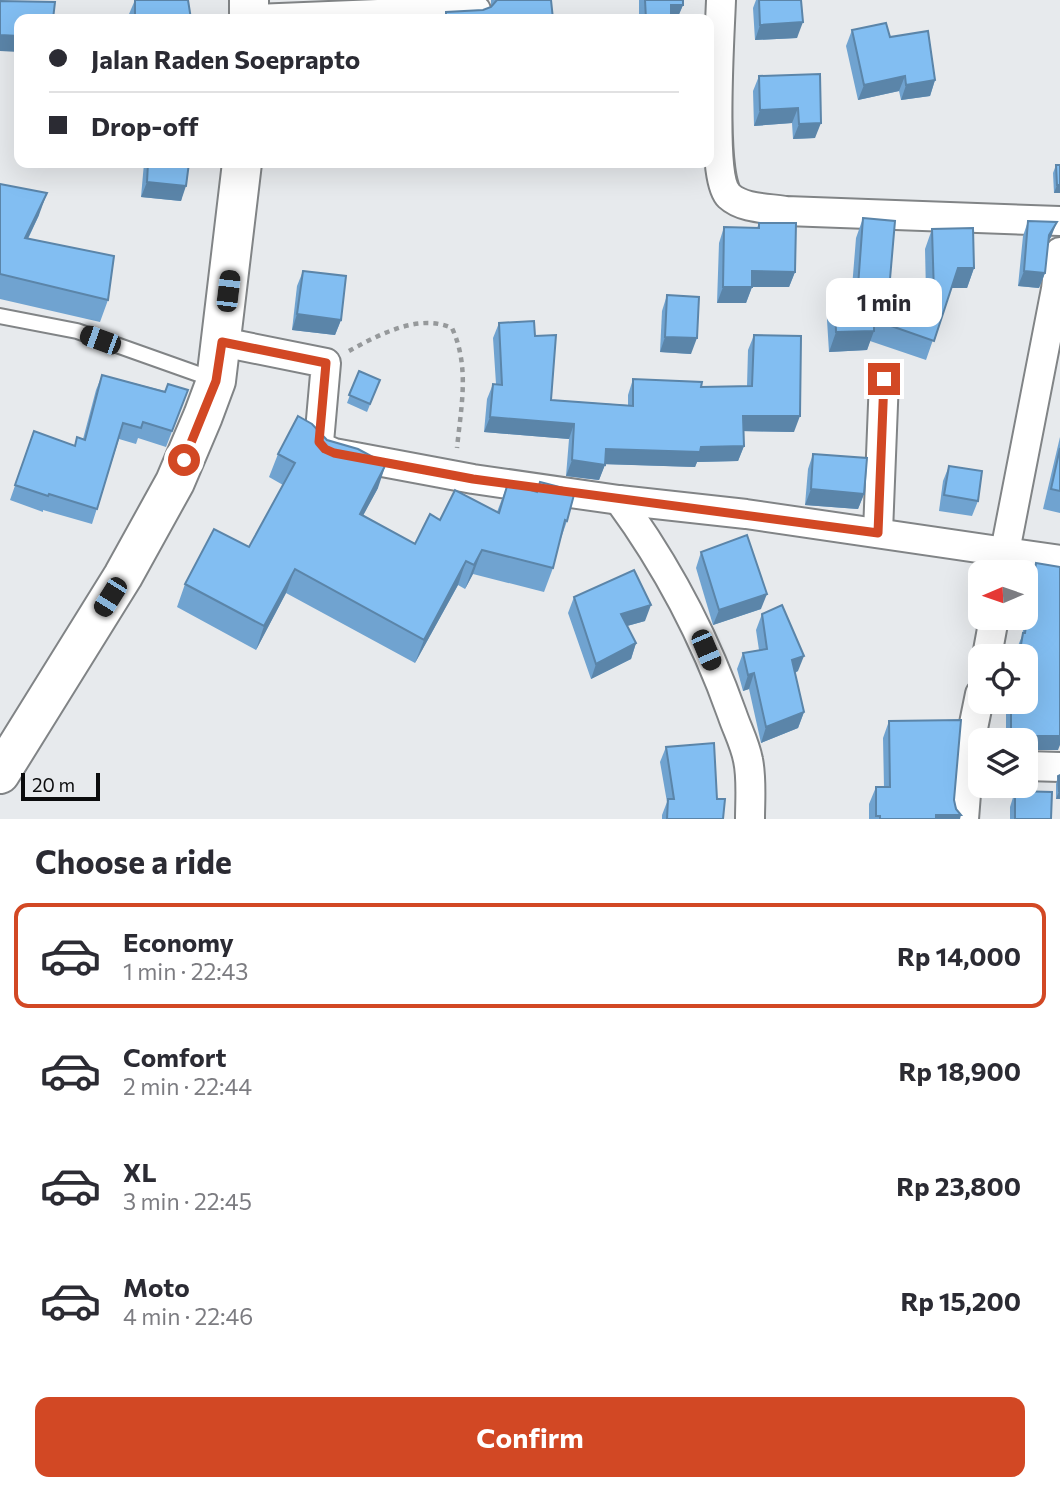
<!DOCTYPE html>
<html lang="en">
<head>
<meta charset="utf-8">
<style>
	body { margin:0; font-family:Commissioner,sans-serif; background:#f7f7f7; color:#2b2b33; height:100vh; display:flex; flex-direction:column; font-size:26px; white-space:nowrap }
	* { box-sizing:border-box; margin:0 }
	p { font-size:23px; color:#7c7c81 }
	.icon { flex:none; width:38px; height:38px; fill:none; stroke:currentColor; stroke-width:2; stroke-linecap:round; stroke-linejoin:round }
	.map { position:relative; height:819px; overflow:hidden }
	.panel { display:flex; flex-direction:column; background:#fff; flex:1 }
	.panel>* { flex:none }
	.banner { position:absolute; left:14px; top:14px; width:700px; height:154px; border-radius:14px; box-shadow:0 7px 28px #0002; display:grid; align-content:center; height:154px; padding:0 35px; background:#fff }
	.needle { width:46px; rotate:268deg }
	.controls { position:absolute; left:968px; top:560px; display:grid; gap:14px }
	.controls a { display:grid; place-items:center; width:70px; height:70px; border-radius:14px; background:#fff; box-shadow:0 7px 28px #0002; font-size:35px }
	.scale { position:absolute; left:21px; bottom:18px; width:79px; box-sizing:border-box; padding-left:7px; border:4px solid #0b0c0d; border-top:0; font-size:19px; line-height:24px; white-space:nowrap; color:#0b0c0d; -webkit-text-stroke:5px #e7eaed; paint-order:stroke }
	.end { position:absolute; width:32px; height:32px; margin:-16px; border:9px solid #d24824; background:#fff; box-shadow:0 0 0 4px #fff }
	.from { border-radius:50% }
	.bubble { position:absolute; height:49px; border-radius:14px; background:#fff; box-shadow:0 7px 28px #0002; font-size:23px; font-weight:700; line-height:49px; text-align:center }
	.car { position:absolute; width:21px; height:42px; margin:-21px -10px; border-radius:9px; box-shadow:0 0 5px 2px #0007; background:linear-gradient(#222 24%,#8ab4d8 0 40%,#222 0 76%,#8ab4d8 0 86%,#222 0) }
	.banner b { display:flex; align-items:center; gap:24px; height:66px; font-size:26px }
	.banner b+b { border-top:2px solid #e1e1e2 }
	.banner i { width:18px; height:18px; background:#2b2b33 }
	ul { padding:0; list-style:none }
	li { display:flex; align-items:center; gap:21px; height:105px; margin:0 14px 10px; padding:0 21px; border:4px solid transparent; border-radius:14px }
	li div { flex:1 }
	li b { display:block; font-size:26px }
	li em { font-style:normal; font-weight:700 }
	li.selected { border-color:#d24824 }
	li>.icon { width:63px; height:63px; stroke-width:1.5 }
	h2 { padding:0 35px; font-size:32px; line-height:84px }
	.primary-button { display:flex; gap:14px; margin-top:auto; padding:14px 35px }
	.primary-button a { flex:1; height:80px; border-radius:14px; background:#d24824; color:#fff; font-size:28px; font-weight:700; line-height:80px; text-align:center }
	.map>svg:first-child { display:block }
</style>
</head>
<body>
<div class="map">
<svg width="1060" height="819" viewBox="0 0 1060 819">
	<rect width="100%" height="100%" fill="#e7eaed"/>
	<g fill="none" stroke-linecap="round" stroke-linejoin="round">
		<g stroke="#818486" stroke-width="18">
			<path id="service" d="M0 316 77 331 215 380"/>
		</g>
		<g stroke="#818486" stroke-width="32">
			<g id="minor">
				<path d="M721 0C720 32 710 178 729 196 743 209 768 208 786 211L1060 221"/>
				<path d="M255 19 476 10"/>
				<path d="M222 342 326 363 319 442 325 449 334 453 473 479 619 500 746 514 1060 560"/>
				<path d="M619 500C666 564 705 638 732 714 737 729 745 744 748 760 752 778 750 800 750 819"/>
				<path d="M878 532 884 379"/>
				<path d="M1001 572 1056 289 1060 252"/>
				<path d="M987 656 994 618"/>
				<path d="M1026 766 1060 767"/>
				<path d="M964 819 970 743 980 694"/>
			</g>
		</g>
		<g stroke="#818486" stroke-width="42">
			<g id="trunk">
				<path d="M249 19V0"/>
				<path d="M0 774 123 576 175 482 203 416 216 381 242 163"/>
			</g>
		</g>
		<path stroke="#96999b" stroke-width="4.5" stroke-dasharray="5 5" stroke-linecap="butt" d="M349 351C378 335 419 313 452 328 470 367 461 407 457 448"/>
		<use href="#service" stroke="#fff" stroke-width="14"/>
		<use href="#minor" stroke="#fff" stroke-width="28"/>
		<use href="#trunk" stroke="#fff" stroke-width="38"/>
	</g>
	<g fill="#70a3d0">
		<path d="M135 0 191 19H129V14Z"/>
		<path d="M491 0H551L553 19H443L446 12 483 10 491 8Z"/>
		<path d="M639 0H683V5L677 19H629H639Z"/>
		<path d="M756 0H801L797 38 755 40 753 8Z"/>
		<path d="M852 30 890 37 935 80 930 96 901 100 899 91 858 100 846 46Z"/>
		<path d="M820 74 815 138 793 139 792 123 754 126 753 91 759 76Z"/>
		<path d="M144 163H189L181 201 141 197Z"/>
		<path d="M1056 165H1060V193H1054L1053 173Z"/>
		<path d="M0 184 39 215 28 239 108 300 100 322 0 299Z"/>
		<path d="M863 218 890 279 926 292 925 249 932 229 974 268 967 288H951L926 360 870 341 867 350 829 352 827 320 835 301 851 300 856 238Z"/>
		<path d="M1028 221 1051 237 1048 242 1045 273 1039 288 1018 286 1023 236Z"/>
		<path d="M759 223 795 272 789 287H752L746 303H717L719 243 724 227 757 228Z"/>
		<path d="M303 271 341 320 335 335 292 330 297 286Z"/>
		<path d="M667 295 691 354 660 352 662 311Z"/>
		<path d="M499 323 535 336 551 400 628 405V395L633 379 701 387 747 386 748 350 754 335 794 432 744 431V446L738 461 697 462 695 467 605 464 599 480 566 476 569 439 484 432 487 399 493 384H496L493 338Z"/>
		<path d="M359 371 380 380 367 412 347 403Z"/>
		<path d="M102 375 165 391 188 390 166 447 138 438 136 444 119 439 92 524 43 510V512L10 500 34 431 74 446 83 439 96 390Z"/>
		<path d="M1060 437V513L1043 509Z"/>
		<path d="M327 440 378 488 363 515 415 544 440 520 497 512 508 483 537 491 540 482 567 521 559 544 553 568 544 592 473 574 465 589 458 585 415 663 286 593 256 650 177 607 185 584 249 547 283 485 269 477 278 454Z"/>
		<path d="M813 454 864 494 858 509 805 505 808 469Z"/>
		<path d="M949 466 978 501 972 516 939 511 943 481Z"/>
		<path d="M701 552 761 609 713 625 696 568Z"/>
		<path d="M1036 563 1058 750H1026V740H1006V702H1026L1016 656 1017 648 1022 636 1025 618H1026L1031 578Z"/>
		<path d="M574 597 645 621 627 626 636 643 631 659 591 679 568 613Z"/>
		<path d="M762 614 798 671 795 673 804 712 798 728 761 743 749 689 743 691 737 669 743 653 759 650 756 630Z"/>
		<path d="M889 721 954 800 960 819H869V804L876 787H884L883 738Z"/>
		<path d="M666 747 717 799 723 819H662V815L667 802 660 762Z"/>
		<path d="M1060 775V799H1056V784L1058 776Z"/>
		<path d="M1015 791 1051 819H1010V807Z"/>
	</g>
	<g fill="#5b85a9">
		<path d="M671 5H683L677 19H666Z"/>
		<path d="M803 22 797 38 755 40 760 25Z"/>
		<path d="M0 35 19 36V52L0 51Z"/>
		<path d="M905 76 899 91 858 100 864 85Z"/>
		<path d="M935 80 930 96 901 100 906 85Z"/>
		<path d="M798 108 792 123 754 126 760 110Z"/>
		<path d="M821 123 815 138 793 139 799 124Z"/>
		<path d="M147 182 186 186 181 201 141 197Z"/>
		<path d="M1057 185H1060V193H1054Z"/>
		<path d="M47 193 39 215 17 261 25 238Z"/>
		<path d="M1057 222 1051 237 1043 250 1049 235Z"/>
		<path d="M958 268H974L967 288H951Z"/>
		<path d="M752 271 795 272 789 287H747Z"/>
		<path d="M1024 271 1045 273 1039 288 1018 286Z"/>
		<path d="M723 287H752L746 303H717Z"/>
		<path d="M297 314 341 320 335 335 292 330Z"/>
		<path d="M874 331 867 350 829 352 836 332Z"/>
		<path d="M665 337 697 338 691 354 660 352Z"/>
		<path d="M743 416H800L794 432 738 431Z"/>
		<path d="M490 417 574 424 569 439 484 432Z"/>
		<path d="M744 446 738 461 697 462 695 467 600 464 606 449Z"/>
		<path d="M572 460 605 465 599 480 566 476Z"/>
		<path d="M386 464 378 488 351 538 360 514Z"/>
		<path d="M811 489 864 494 858 509 805 505Z"/>
		<path d="M482 550 473 574 465 589 474 565Z"/>
		<path d="M466 561 458 585 415 663 424 640Z"/>
		<path d="M295 569 286 593 256 650 264 626Z"/>
		<path d="M767 594 761 609 713 625 719 610Z"/>
		<path d="M651 605 645 621 616 629 621 614Z"/>
		<path d="M636 643 631 659 591 679 596 664Z"/>
		<path d="M804 656 798 671 786 676 792 660Z"/>
		<path d="M754 673 749 689 743 691 748 675Z"/>
		<path d="M804 712 798 728 761 743 766 727Z"/>
		<path d="M1060 733V745L1058 750H1026V740H1009L1011 736Z"/>
		<path d="M1059 791H1060V799H1056Z"/>
		<path d="M936 815H961L960 819H934Z"/>
	</g>
	<g fill="#82bef2" stroke="#5b85a9" stroke-width="2">
		<path d="M135 0H188L191 19H135Z"/>
		<path d="M497 0H551L553 19H446V12L483 10 491 7Z"/>
		<path d="M645 0H683V5H671V19H646Z"/>
		<path d="M759 0H801L803 22 760 25Z"/>
		<path d="M0 1 55 2 53 19H19V36L0 35Z"/>
		<path d="M364 15V19H339V16Z"/>
		<path d="M886 23 890 37 928 31 935 80 906 85 905 76 864 85 852 30Z"/>
		<path d="M820 74 821 123 799 124 798 108 760 110 759 76Z"/>
		<path d="M148 163H189L186 186 147 182Z"/>
		<path d="M1056 165H1060V185H1057Z"/>
		<path d="M0 184 47 193 25 238 114 256 108 300 0 274Z"/>
		<path d="M863 218 895 221 890 279 934 294 932 229 973 228 974 268H958L934 341 874 320V331L836 332 835 301 857 300Z"/>
		<path d="M1028 221 1057 222 1049 235 1045 273 1024 271Z"/>
		<path d="M759 223H796L795 272 752 271V287H723L724 227 759 228Z"/>
		<path d="M303 271 346 276 341 320 297 314Z"/>
		<path d="M667 295 699 297 697 338 665 337Z"/>
		<path d="M534 321 535 336 556 335 551 400 633 406V379L702 382 701 387 752 386 754 335 801 336 800 416H743L744 446 701 447 700 452 606 449 605 465 572 460 574 424 490 417 493 384 502 385 499 323Z"/>
		<path d="M359 371 380 380 370 404 349 395Z"/>
		<path d="M102 375 165 392 168 384 188 390 172 431 143 422 141 428 123 423 97 509 49 494 48 496 15 485 34 431 75 446 77 437 85 440Z"/>
		<path d="M298 416 312 424 327 440 358 449 386 464 360 514 415 544 430 514 440 520 455 490 499 513 508 483 537 492 540 482 575 491 567 521 565 520 553 568 482 550 474 565 466 561 424 640 295 569 264 626 185 584 214 529 249 547 295 463 278 454Z"/>
		<path d="M1060 448V491L1051 489Z"/>
		<path d="M813 454 867 458 864 494 811 489Z"/>
		<path d="M949 466 982 471 978 501 944 495Z"/>
		<path d="M747 535 767 594 719 610 701 552Z"/>
		<path d="M1036 563 1060 567V736H1011V702H1026V656H1019L1023 633H1025Z"/>
		<path d="M634 570 651 605 621 614 636 643 596 664 574 597Z"/>
		<path d="M782 605 804 656 792 660 804 712 766 727 754 673 748 675 743 653 767 649 762 614Z"/>
		<path d="M961 720 954 800 956 809 961 815H936V819H880V816H876V787H890L889 721Z"/>
		<path d="M714 743 717 799H725L723 819H667L668 799H674L666 747Z"/>
		<path d="M1060 775V791H1059L1058 776Z"/>
		<path d="M1015 791 1052 792 1051 819H1015Z"/>
	</g>
	<g fill="none" stroke-linecap="round" stroke-linejoin="round">
		<path stroke="#d24824" stroke-width="9" d="M184 460 216 381 222 342 326 363 319 442 325 449 334 453 473 479 878 533 884 379"/>
	</g>
</svg>
<div class="controls">
<a><svg class="needle" viewBox="-14 -14 28 28"><path d="M0-13l5 13h-10z" fill="#e53935"/><path d="M0 13l5-13h-10z" fill="#7c7c81"/></svg></a>
<a><svg class="icon" aria-label="locate" viewBox="0 0 24 24"><circle cx="12" cy="12" r="6"/><path d="M12 2v4M12 18v4M2 12h4M18 12h4"/></svg></a>
<a><svg class="icon" aria-label="layers" viewBox="0 0 24 24"><path d="M12 4l9 5-9 5-9-5zM3 14l9 5 9-5"/></svg></a>
</div>
<div class="scale">20 m</div>
<i class="end from" style="left:184px;top:460px"></i>
<i class="end" style="left:884px;top:379px"></i>
<div class="bubble" style="left:826px;top:278px;width:116px">1 min</div>
<i class="car" style="left:228px;top:291px;rotate:7deg"></i>
<i class="car" style="left:100px;top:340px;rotate:290deg"></i>
<i class="car" style="left:110px;top:597px;rotate:212deg"></i>
<i class="car" style="left:706px;top:650px;rotate:157deg"></i>
<div class="banner">
<b><i class="from"></i>Jalan Raden Soeprapto</b>
<b><i></i>Drop-off</b>
</div>
</div>
<section class="panel">
<h2>Choose a ride</h2>
<ul>
<li class="selected"><svg class="icon" aria-label="car" viewBox="0 0 24 24"><path d="M5 17H2v-5l4-1 3-4h7l3 4 3 1v5h-3M9 17h6M6 11h13"/><circle cx="7" cy="17" r="2"/><circle cx="17" cy="17" r="2"/></svg><div><b>Economy</b><p>1 min · 22:43</p></div><em>Rp 14,000</em></li>
<li><svg class="icon" aria-label="car" viewBox="0 0 24 24"><path d="M5 17H2v-5l4-1 3-4h7l3 4 3 1v5h-3M9 17h6M6 11h13"/><circle cx="7" cy="17" r="2"/><circle cx="17" cy="17" r="2"/></svg><div><b>Comfort</b><p>2 min · 22:44</p></div><em>Rp 18,900</em></li>
<li><svg class="icon" aria-label="car" viewBox="0 0 24 24"><path d="M5 17H2v-5l4-1 3-4h7l3 4 3 1v5h-3M9 17h6M6 11h13"/><circle cx="7" cy="17" r="2"/><circle cx="17" cy="17" r="2"/></svg><div><b>XL</b><p>3 min · 22:45</p></div><em>Rp 23,800</em></li>
<li><svg class="icon" aria-label="car" viewBox="0 0 24 24"><path d="M5 17H2v-5l4-1 3-4h7l3 4 3 1v5h-3M9 17h6M6 11h13"/><circle cx="7" cy="17" r="2"/><circle cx="17" cy="17" r="2"/></svg><div><b>Moto</b><p>4 min · 22:46</p></div><em>Rp 15,200</em></li>
</ul>
<div class="primary-button"><a>Confirm</a></div>
</section>
</body>
</html>
